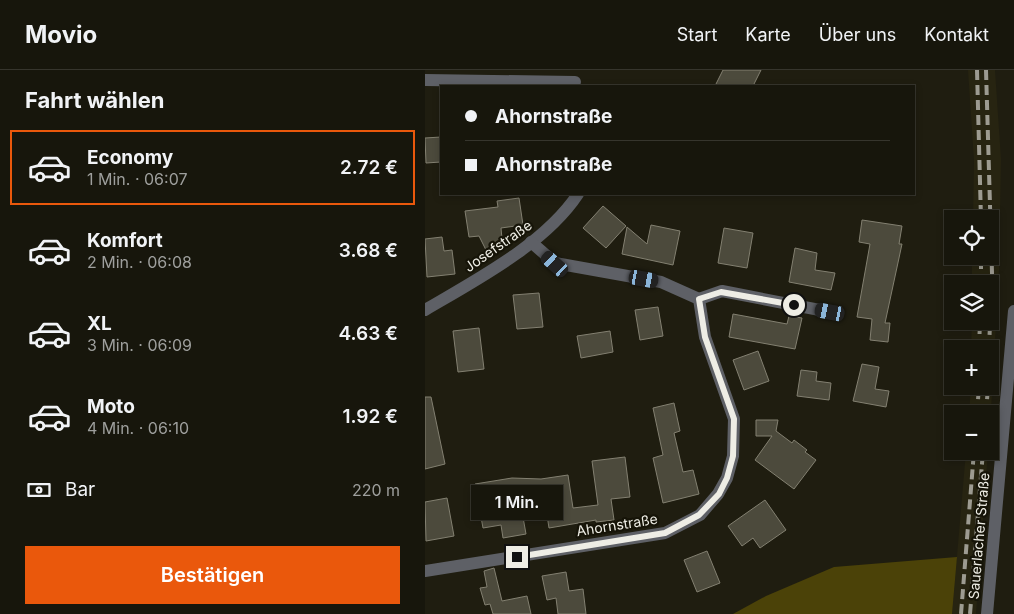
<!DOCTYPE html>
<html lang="de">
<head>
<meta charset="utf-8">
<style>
	body { margin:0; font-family:Inter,sans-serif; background:#24231a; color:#f1f3f6; height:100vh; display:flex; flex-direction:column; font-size:19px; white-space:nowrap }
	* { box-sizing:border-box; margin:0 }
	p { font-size:16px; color:#9e9f9d }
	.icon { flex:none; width:28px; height:28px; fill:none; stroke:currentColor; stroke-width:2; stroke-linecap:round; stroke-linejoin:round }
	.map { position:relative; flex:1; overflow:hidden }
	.sheet { display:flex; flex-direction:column; background:#17160c; width:425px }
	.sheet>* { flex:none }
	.top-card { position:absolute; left:15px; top:15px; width:475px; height:110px; border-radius:0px; box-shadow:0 2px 8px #0003,0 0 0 1px #36352d; display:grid; align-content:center; height:110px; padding:0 25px; background:#17160c }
	.buttons { position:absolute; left:519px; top:140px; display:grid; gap:10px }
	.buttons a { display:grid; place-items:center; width:55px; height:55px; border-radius:0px; background:#17160c; box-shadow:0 2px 8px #0003,0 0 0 1px #36352d; font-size:25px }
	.end { position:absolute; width:22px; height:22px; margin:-11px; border:6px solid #eeede5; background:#111; box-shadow:0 0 0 2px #111 }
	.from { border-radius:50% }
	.bubble { position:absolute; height:35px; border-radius:0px; background:#17160c; box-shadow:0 2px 8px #0003,0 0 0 1px #36352d; font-size:16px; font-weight:600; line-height:35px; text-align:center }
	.car { position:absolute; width:15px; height:30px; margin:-15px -8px; border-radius:6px; box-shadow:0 0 4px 1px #0007; background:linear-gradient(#222 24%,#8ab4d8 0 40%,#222 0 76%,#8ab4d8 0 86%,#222 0) }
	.top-card b { display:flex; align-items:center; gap:18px; height:48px; font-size:19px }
	.top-card b+b { border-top:1px solid #36352d }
	.top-card i { width:12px; height:12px; background:#f1f3f6 }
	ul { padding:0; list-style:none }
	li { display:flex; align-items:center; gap:15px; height:75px; margin:0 10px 8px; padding:0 15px; border:2px solid transparent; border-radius:0px }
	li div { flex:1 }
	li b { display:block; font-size:19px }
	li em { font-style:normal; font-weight:600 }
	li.active { border-color:#ea580c }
	li>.icon { width:45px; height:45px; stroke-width:1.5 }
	h2 { padding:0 25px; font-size:22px; line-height:60px }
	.pay { display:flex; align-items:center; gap:12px; height:55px; padding:0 25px; font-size:19px }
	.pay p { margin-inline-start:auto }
	.cta { display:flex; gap:10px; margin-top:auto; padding:10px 25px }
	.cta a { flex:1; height:58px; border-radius:0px; background:#ea580c; color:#fff; font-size:20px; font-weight:600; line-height:58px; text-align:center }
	header { display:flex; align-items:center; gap:30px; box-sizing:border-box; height:70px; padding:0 25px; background:#17160c; border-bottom:1px solid #36352d }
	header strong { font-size:24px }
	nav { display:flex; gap:28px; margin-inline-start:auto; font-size:18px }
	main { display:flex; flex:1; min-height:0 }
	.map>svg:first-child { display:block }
</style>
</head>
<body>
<header>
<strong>Movio</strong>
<nav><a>Start</a><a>Karte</a><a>Über uns</a><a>Kontakt</a></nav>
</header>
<main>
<section class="sheet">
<h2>Fahrt wählen</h2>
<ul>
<li class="active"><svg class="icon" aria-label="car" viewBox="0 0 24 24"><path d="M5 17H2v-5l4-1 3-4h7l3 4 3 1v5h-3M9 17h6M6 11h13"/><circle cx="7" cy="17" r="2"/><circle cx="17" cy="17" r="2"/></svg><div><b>Economy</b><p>1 Min. · 06:07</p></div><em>2.72 €</em></li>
<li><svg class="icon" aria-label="car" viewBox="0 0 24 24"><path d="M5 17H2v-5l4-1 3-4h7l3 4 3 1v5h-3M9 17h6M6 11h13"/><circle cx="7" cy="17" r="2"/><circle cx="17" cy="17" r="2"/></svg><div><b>Komfort</b><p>2 Min. · 06:08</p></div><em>3.68 €</em></li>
<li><svg class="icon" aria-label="car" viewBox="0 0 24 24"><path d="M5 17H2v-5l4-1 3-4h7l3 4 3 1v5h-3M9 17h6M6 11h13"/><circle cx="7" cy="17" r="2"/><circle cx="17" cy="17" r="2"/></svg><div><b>XL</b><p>3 Min. · 06:09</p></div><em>4.63 €</em></li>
<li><svg class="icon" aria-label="car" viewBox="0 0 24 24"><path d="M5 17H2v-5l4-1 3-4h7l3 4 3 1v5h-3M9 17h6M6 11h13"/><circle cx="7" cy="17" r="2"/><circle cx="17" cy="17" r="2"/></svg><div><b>Moto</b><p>4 Min. · 06:10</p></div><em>1.92 €</em></li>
</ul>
<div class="pay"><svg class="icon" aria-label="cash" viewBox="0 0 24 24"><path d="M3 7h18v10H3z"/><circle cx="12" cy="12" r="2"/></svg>Bar<p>220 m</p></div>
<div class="cta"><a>Bestätigen</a></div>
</section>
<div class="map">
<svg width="589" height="544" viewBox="0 0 589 544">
	<rect width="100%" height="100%" fill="#1f1d10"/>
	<g fill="#272411">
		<path d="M543 0H570L576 89 574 201 565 358V344H544L546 316H565V279H546L547 251H565V214H547V186H565V149H548L549 91Z"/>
		<path d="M541 381H563L551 544H527Z"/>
	</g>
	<path fill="#4b4208" d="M532 487 527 544H308L341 526 409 497Z"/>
	<g fill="#4c4a3c" stroke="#838071">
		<path d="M298 0H336L328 16H290Z"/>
		<path d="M16 67V92L1 93 0 68Z"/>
		<path d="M94 128 98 155 76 158 78 180 62 182 54 166 44 167 40 141 73 137 72 131Z"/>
		<path d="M178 136 201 156 181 178 158 158Z"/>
		<path d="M437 150 477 156 474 174H477L460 253H465L463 272 445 270 447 249 432 247 445 174 434 172Z"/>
		<path d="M226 155 255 161 248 195 197 184 202 157 222 174Z"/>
		<path d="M299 158 328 163 322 198 293 193Z"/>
		<path d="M17 167 19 181 27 180 30 204 2 207 0 169Z"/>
		<path d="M370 178 392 183 390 200 410 203 406 220 364 212Z"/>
		<path d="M114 223 118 257 92 259 88 225Z"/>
		<path d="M233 237 238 266 215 270 210 240Z"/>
		<path d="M308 244 362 254 364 246 377 248 370 279 304 267Z"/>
		<path d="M54 258 59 299 33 302 28 261Z"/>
		<path d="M185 261 188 282 156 288 152 266Z"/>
		<path d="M333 281 344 311 319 320 308 290Z"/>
		<path d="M437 294 454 297 450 319 464 321 461 337 428 331Z"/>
		<path d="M376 300 392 302 391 311 406 313 404 330 372 326Z"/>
		<path d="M0 327H6L20 394 0 399Z"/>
		<path d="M249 333 255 361 249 363 258 402 268 400 274 424 238 433 228 388 238 385 228 338Z"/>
		<path d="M331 350H353L351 361 367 373 369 370 382 380 380 382 391 390 369 419 330 390 347 366H331Z"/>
		<path d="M200 387 205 427 186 429 189 450 171 452V450L124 458 120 432 96 436 101 464 78 468 76 455 58 458 50 414 87 408 116 409 143 405 148 438 173 435 167 391Z"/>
		<path d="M22 428 29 466 1 471 0 432Z"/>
		<path d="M340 430 361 460 335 478 328 468 317 476 303 456Z"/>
		<path d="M282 481 295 513 272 522 259 490Z"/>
		<path d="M69 498 77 531 102 526 106 544H68L65 534 60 535 55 518 62 517 59 501Z"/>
		<path d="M141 502 144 521 158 519 161 544H133L131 528 122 530 117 506Z"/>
	</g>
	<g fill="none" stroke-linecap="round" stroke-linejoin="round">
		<g stroke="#5e6066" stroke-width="12">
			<path d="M0 10 150 12"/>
			<path d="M274 229 297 221 405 242"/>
			<path d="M0 240C51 210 120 174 153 124"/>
			<path d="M0 501 240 463 275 445 293 424 302 408 308 386 309 349 280 267 274 229 236 212 130 193 106 172"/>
			<path d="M562 544 589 241"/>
		</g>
		<g stroke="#9d9b91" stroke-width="4" stroke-dasharray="10 5" stroke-linecap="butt">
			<path d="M552 0 556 149"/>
			<path d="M561 0 567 203 564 279"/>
			<path d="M556 214V186"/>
			<path d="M554 279 555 251"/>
			<path d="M552 344 554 316"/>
			<path d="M561 344 563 316"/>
			<path d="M536 544 549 381"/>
			<path d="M545 544 558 381"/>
		</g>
	</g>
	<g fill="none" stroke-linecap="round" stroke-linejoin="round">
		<path stroke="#eeede5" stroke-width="6" d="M92 487 240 463 274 445 294 424 302 408 308 386 309 349 280 267 274 229 296 222 369 235"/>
	</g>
	<g text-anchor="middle" stroke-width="4.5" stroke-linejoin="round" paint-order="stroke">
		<g font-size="14" fill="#eeede5" stroke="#161408">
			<text transform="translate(73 176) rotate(-35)" y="5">Josefstraße</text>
			<text transform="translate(192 455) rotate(-9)" y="5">Ahornstraße</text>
			<text transform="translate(554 466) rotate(-85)" y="5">Sauerlacher Straße</text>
		</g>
	</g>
</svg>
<div class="buttons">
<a><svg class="icon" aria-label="locate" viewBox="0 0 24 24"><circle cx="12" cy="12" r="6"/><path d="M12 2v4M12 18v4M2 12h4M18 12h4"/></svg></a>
<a><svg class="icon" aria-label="layers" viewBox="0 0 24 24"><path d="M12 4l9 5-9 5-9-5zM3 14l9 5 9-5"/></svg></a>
<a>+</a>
<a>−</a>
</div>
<i class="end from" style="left:369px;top:235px"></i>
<i class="end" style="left:92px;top:487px"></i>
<div class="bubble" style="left:46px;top:415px;width:92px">1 Min.</div>
<i class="car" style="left:130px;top:194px;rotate:312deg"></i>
<i class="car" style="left:219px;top:209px;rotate:100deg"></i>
<i class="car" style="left:405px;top:242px;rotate:281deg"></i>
<div class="top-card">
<b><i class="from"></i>Ahornstraße</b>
<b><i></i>Ahornstraße</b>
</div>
</div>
</main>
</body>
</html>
